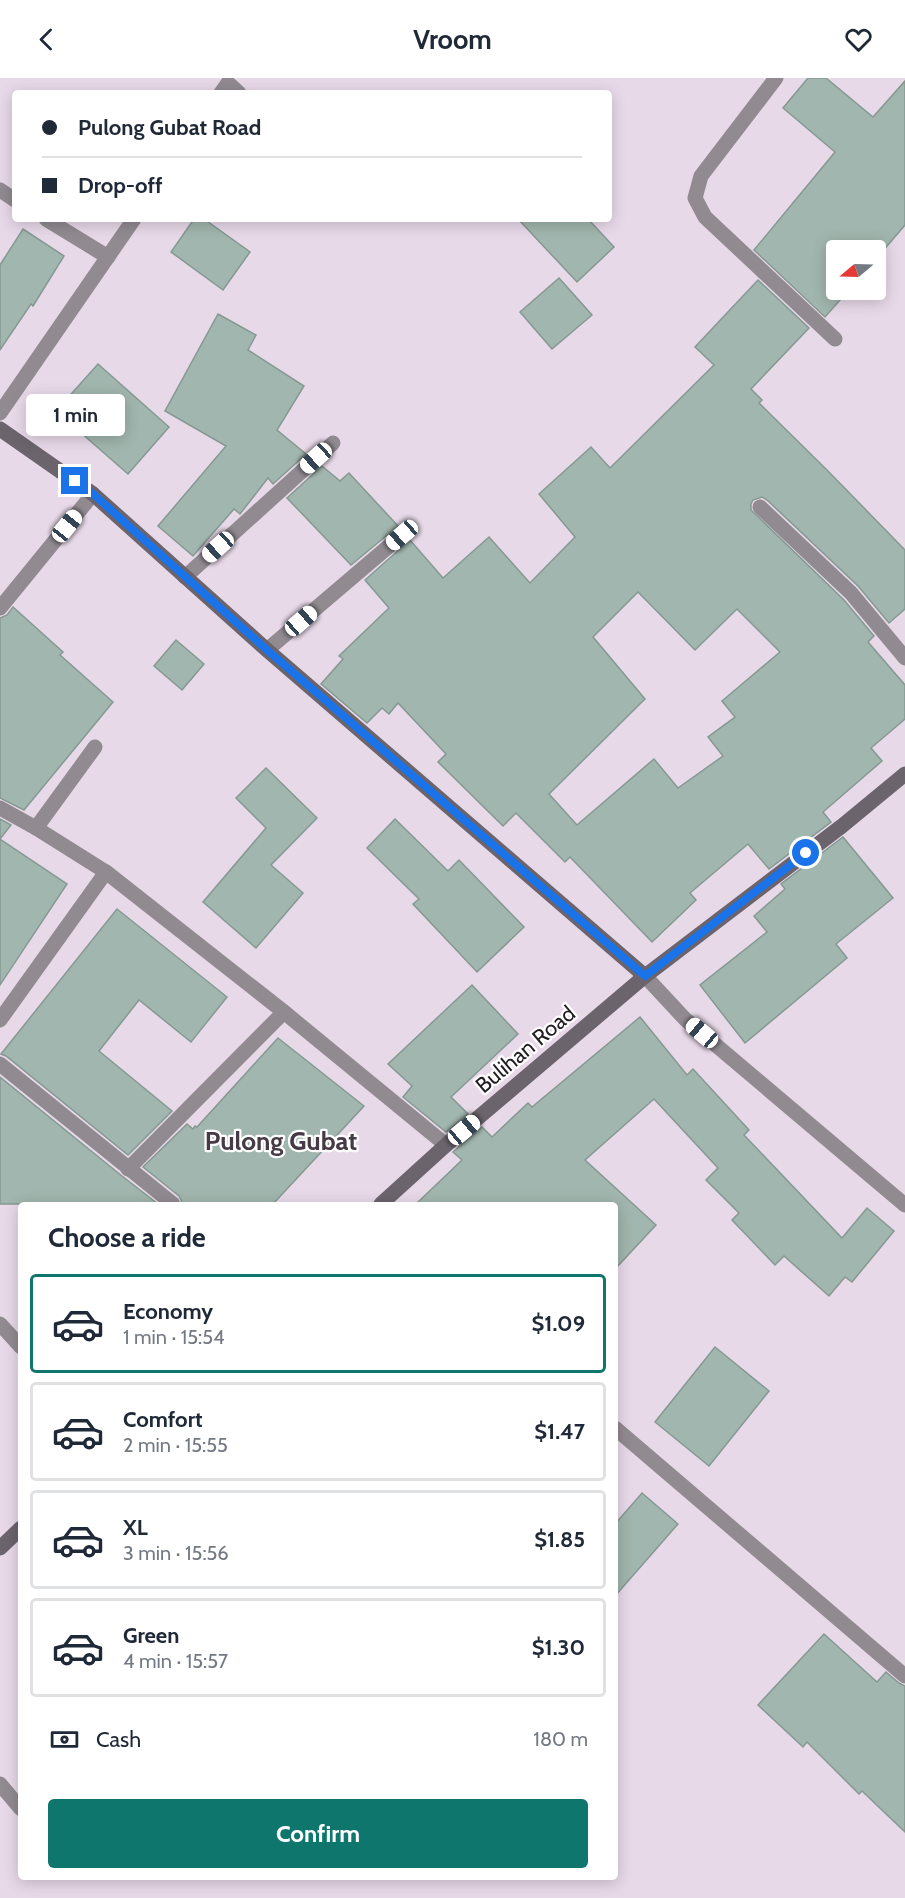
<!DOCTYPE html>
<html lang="en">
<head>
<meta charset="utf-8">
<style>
	body { margin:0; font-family:Cabin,sans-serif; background:#f6f6f7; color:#1f2937; height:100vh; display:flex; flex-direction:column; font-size:22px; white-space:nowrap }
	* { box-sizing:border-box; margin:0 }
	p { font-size:20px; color:#747a83 }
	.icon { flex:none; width:33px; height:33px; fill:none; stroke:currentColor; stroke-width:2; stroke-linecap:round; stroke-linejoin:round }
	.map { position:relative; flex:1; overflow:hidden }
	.panel { position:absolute; left:18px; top:1124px; width:600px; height:678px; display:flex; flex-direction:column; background:#fff; border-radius:6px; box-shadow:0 3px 15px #0003 }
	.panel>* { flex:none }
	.banner { position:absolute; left:12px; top:12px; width:600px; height:132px; border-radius:6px; box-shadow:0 3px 15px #0003; display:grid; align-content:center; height:132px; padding:0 30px; background:#fff }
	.needle { width:39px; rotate:251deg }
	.tools { position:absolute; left:826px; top:162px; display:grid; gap:12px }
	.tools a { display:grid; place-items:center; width:60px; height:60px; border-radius:6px; background:#fff; box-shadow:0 3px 15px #0003; font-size:30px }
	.end { position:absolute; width:27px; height:27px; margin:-14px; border:8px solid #1a73e8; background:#fff; box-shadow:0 0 0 3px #fff }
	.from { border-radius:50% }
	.bubble { position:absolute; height:42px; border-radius:6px; background:#fff; box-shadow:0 3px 15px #0003; font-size:20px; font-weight:700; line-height:42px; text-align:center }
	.car { position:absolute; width:18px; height:36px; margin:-18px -9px; border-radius:8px; box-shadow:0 0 4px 2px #0007; background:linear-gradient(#fff 24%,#345 0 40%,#fff 0 76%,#345 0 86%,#fff 0) }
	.banner b { display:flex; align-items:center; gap:21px; height:57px; font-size:22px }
	.banner b+b { border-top:2px solid #e0e1e3 }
	.banner i { width:15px; height:15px; background:#1f2937 }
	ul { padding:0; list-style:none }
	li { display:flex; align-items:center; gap:18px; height:99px; margin:0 12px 9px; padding:0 18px; border:3px solid #e0e1e3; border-radius:6px }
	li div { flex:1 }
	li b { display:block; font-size:22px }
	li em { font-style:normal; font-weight:700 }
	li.on { border-color:#0f766e }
	li>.icon { width:54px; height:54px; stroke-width:1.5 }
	h2 { padding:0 30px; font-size:27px; line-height:72px }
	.pay { display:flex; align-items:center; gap:15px; height:66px; padding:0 30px; font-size:22px }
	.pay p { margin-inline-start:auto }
	.action { display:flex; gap:12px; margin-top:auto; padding:12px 30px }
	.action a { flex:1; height:69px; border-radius:6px; background:#0f766e; color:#fff; font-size:24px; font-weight:700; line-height:69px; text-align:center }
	header { display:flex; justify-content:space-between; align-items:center; height:78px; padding:0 30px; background:#fff; font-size:27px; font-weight:700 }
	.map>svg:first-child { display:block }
</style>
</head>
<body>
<header><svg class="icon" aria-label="back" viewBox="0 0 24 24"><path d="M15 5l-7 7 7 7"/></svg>Vroom<svg class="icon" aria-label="heart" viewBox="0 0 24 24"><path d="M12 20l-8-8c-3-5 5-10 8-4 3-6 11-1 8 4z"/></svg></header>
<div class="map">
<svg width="905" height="1820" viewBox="0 0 905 1820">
	<rect width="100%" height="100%" fill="#e8d9e8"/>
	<g fill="#a1b6ae" stroke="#859992" stroke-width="1.5" fill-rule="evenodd">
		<path d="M808 0H826L873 39 905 3V147L876 181V172H837V212H849L825 239 754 172 835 74 783 30Z"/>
		<path d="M194 141H204L250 174 223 212 171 174Z"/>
		<path d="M518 141H588L614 169 577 204Z"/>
		<path d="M23 151 64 178 33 228 31 226 0 272V187Z"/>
		<path d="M559 200 592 237 552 271 520 234Z"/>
		<path d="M758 202 809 250 751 311 762 322 759 325 827 392 905 472V531L889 545 858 508 767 422 762 419 753 422 751 426V432L844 522 874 558 868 564 905 607V641L871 670 882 683 823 734 831 744 769 791 748 766 690 815 696 822 652 864 570 779 565 784 516 735 503 748 438 684 446 676 398 625 389 636 382 630 367 645 321 606 343 581 339 578 389 530 365 502 410 462 443 500 489 459 530 505 575 459 539 416 591 369 610 390 714 287 695 269ZM638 514 695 572 737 531 780 574 722 623 735 639 708 659 723 678 678 710 654 681 577 747 549 716 645 621 593 559Z"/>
		<path d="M218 236 256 257 248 272 304 308 277 352 306 376 273 406 268 400 240 436 234 431 193 478 158 448 226 368 165 333Z"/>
		<path d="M98 286 169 349 128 396 56 333Z"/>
		<path d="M322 388 340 403 349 395 398 448 351 487 287 420Z"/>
		<path d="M13 529 63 574 60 577 113 624 24 732 0 720V540L7 537Z"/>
		<path d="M176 562 204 586 182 612 154 588Z"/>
		<path d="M266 690 317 740 271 787 303 815 256 870 203 824 266 750 236 720Z"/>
		<path d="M0 741 11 747 0 761 67 806 0 907Z"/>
		<path d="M395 741 448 793 459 782 524 849 477 894 413 826 419 821 367 770Z"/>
		<path d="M843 759 893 820 836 866 847 880 745 965 700 907 767 854 754 838 785 811 781 806Z"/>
		<path d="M117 831 227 919 191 964 139 922 99 973 172 1033 128 1077 6 978 1 976Z"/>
		<path d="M472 907 518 956 451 1019 468 1036 446 1054 403 1019 412 1008 388 986Z"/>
		<path d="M640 939 687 997 693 991 749 1052 744 1057 842 1160 867 1130 894 1153 852 1204 845 1199 829 1218 784 1178 775 1187 732 1142 739 1135 706 1102 718 1090 654 1021 585 1082 656 1147 615 1191V1126H416L462 1082 453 1074 482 1049 492 1059 528 1025 532 1029Z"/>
		<path d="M278 960 364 1028 273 1126H183L179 1118 143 1089 187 1046 193 1051 195 1048 197 1049Z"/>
		<path d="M0 999 122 1098 158 1126H0Z"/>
		<path d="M715 1269 769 1313 709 1388 655 1344Z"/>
		<path d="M642 1415 678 1446 615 1518V1446Z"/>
		<path d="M824 1556 877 1604 886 1594 899 1605 905 1608V1754L862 1713 859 1716 807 1664 803 1669 758 1627Z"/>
	</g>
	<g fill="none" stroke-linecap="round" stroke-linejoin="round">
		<g stroke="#918b91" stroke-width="15">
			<path d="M0 112 15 122"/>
			<path d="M46 141 108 179"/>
			<path d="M0 1246 21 1269"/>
			<path d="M0 1706 21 1731"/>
		</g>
		<g stroke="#918b91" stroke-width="15">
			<path d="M776 0 701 98 695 120 705 139 835 261"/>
			<path d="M221 15 228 5 239 15"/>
			<path d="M0 335 134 141"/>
			<path d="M760 429 851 515 905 580"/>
			<path d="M185 499 333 365"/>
			<path d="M0 530 93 416"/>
			<path d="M267 572 402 457"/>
			<path d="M0 730 36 750 106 794 284 934 446 1067"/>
			<path d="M36 750 95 669"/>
			<path d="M645 898 685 941 905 1127"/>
			<path d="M0 942 106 794"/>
			<path d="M0 986 173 1126"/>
			<path d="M128 1091 284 934"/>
			<path d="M615 1350 905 1598"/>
		</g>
		<g stroke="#6c646c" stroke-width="15">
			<path d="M0 351 93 416 267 572 645 898"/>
			<path d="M381 1126 446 1067 645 898 842 748 905 696"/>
			<path d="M0 1470 21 1450"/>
		</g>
	</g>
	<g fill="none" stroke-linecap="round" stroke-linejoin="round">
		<path stroke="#1a73e8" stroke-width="8" d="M75 403 93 416 267 572 645 898 806 775"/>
	</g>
	<g text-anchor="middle" stroke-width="4.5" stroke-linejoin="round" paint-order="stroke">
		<g font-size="22" fill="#221d22" stroke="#fff">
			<text transform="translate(525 971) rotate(-40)" y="8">Bulihan Road</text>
		</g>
		<g font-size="26" font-weight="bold" fill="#463a46" stroke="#fff">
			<text x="281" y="1072">Pulong Gubat</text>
		</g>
	</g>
</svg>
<div class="tools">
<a><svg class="needle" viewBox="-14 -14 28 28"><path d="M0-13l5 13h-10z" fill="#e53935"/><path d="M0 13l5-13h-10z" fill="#747a83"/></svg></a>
</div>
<i class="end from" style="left:806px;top:775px"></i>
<i class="end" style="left:75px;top:403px"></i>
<div class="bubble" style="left:26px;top:316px;width:99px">1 min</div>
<i class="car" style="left:316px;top:380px;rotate:228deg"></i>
<i class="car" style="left:67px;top:448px;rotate:39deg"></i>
<i class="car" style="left:402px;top:457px;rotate:229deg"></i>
<i class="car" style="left:218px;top:469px;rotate:228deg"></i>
<i class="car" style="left:301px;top:543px;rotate:49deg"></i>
<i class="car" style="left:702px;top:955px;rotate:310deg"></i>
<i class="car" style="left:464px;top:1052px;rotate:50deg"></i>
<div class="banner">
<b><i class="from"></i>Pulong Gubat Road</b>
<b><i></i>Drop-off</b>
</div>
<section class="panel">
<h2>Choose a ride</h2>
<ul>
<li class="on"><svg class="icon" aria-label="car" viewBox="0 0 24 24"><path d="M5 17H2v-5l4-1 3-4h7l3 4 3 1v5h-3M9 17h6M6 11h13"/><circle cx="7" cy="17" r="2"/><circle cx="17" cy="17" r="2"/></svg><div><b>Economy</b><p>1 min · 15:54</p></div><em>$1.09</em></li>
<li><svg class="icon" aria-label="car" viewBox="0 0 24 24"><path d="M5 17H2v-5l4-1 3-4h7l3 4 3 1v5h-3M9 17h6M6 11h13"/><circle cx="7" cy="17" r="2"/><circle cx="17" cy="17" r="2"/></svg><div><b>Comfort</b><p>2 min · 15:55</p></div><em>$1.47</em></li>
<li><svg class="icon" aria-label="car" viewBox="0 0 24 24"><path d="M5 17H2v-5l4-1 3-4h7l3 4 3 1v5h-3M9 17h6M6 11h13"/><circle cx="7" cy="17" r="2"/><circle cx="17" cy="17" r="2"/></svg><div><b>XL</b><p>3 min · 15:56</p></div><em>$1.85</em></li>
<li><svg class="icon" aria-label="car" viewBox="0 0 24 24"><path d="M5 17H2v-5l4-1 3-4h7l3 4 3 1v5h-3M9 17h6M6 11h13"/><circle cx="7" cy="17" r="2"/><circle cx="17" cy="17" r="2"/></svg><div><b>Green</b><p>4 min · 15:57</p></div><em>$1.30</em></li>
</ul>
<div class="pay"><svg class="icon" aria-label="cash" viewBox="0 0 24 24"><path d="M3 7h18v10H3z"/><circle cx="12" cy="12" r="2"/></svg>Cash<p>180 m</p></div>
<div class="action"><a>Confirm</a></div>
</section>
</div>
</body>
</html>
